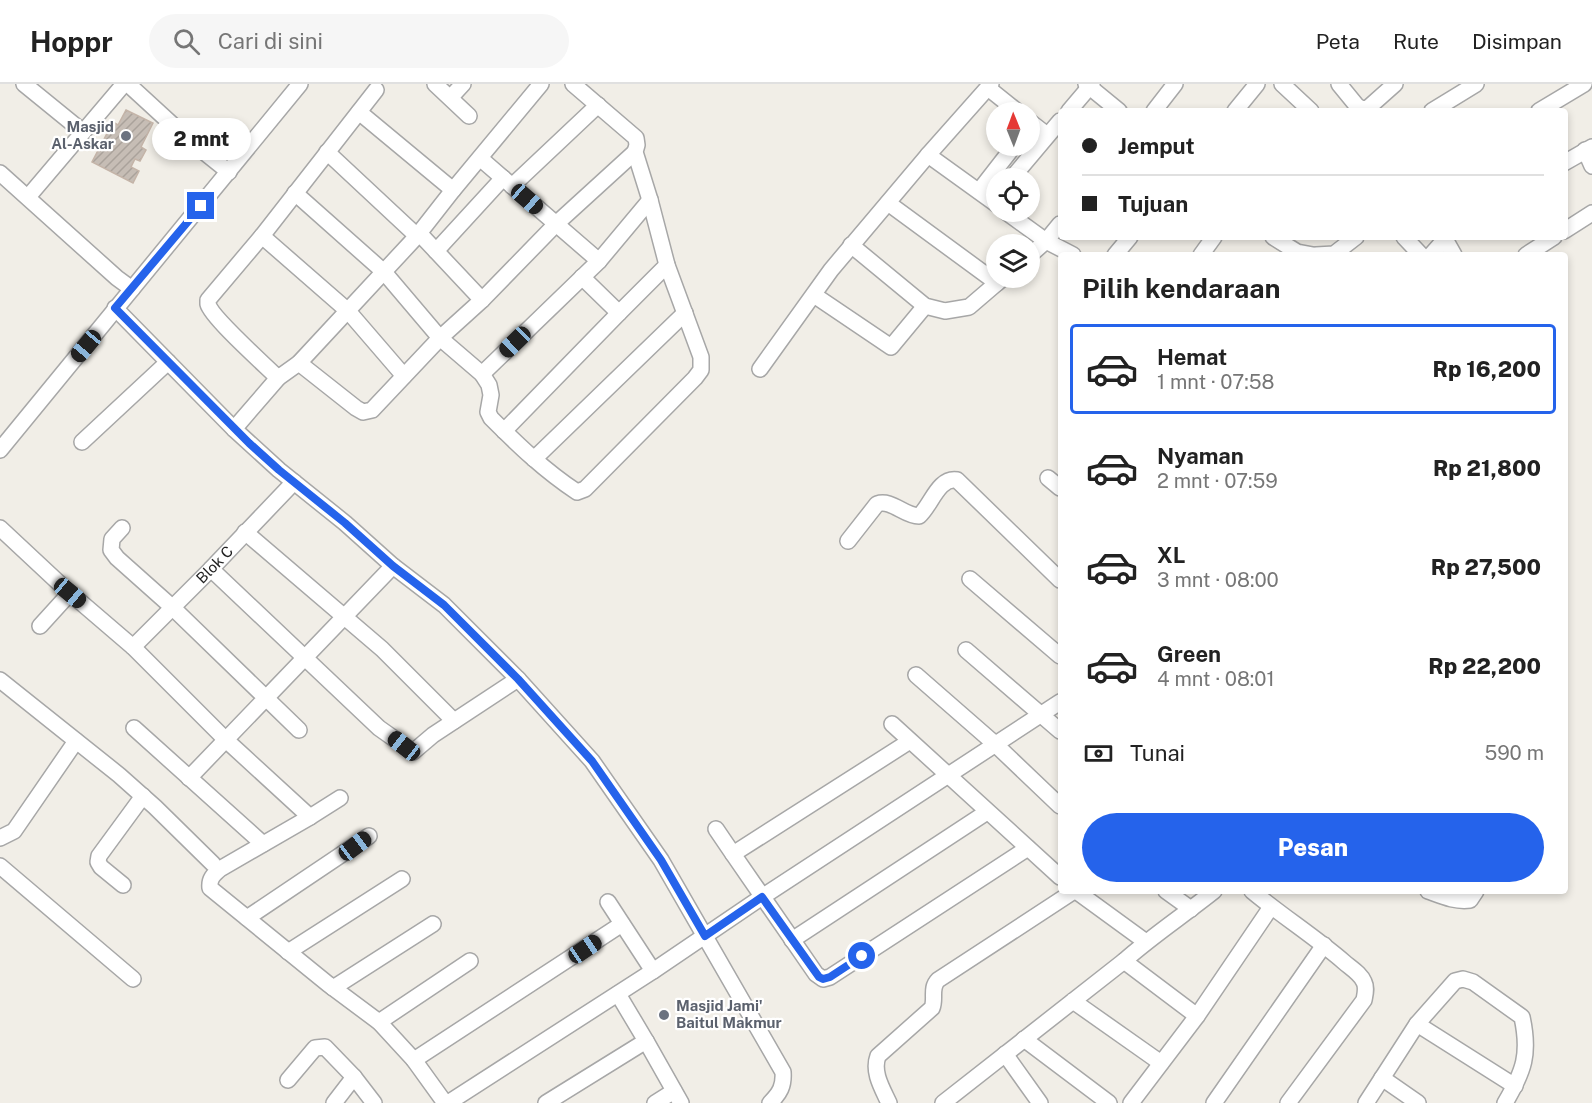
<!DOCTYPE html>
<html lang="id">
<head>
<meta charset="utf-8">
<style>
	body { margin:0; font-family:"Public Sans",sans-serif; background:#f6f6f6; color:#222; height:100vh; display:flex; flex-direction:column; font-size:22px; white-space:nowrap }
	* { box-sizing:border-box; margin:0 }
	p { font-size:20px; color:#767676 }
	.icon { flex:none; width:33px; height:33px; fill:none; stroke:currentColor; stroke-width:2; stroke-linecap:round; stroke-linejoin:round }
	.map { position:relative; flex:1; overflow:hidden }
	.details { position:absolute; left:1058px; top:168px; width:510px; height:642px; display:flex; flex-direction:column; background:#fff; border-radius:6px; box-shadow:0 3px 9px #0003 }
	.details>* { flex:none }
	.top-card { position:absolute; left:1058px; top:24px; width:510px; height:132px; border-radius:6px; box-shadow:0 3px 9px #0003; display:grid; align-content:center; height:132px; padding:0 24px; background:#fff }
	.needle { width:39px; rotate:359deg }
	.buttons { position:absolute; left:986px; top:18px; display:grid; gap:12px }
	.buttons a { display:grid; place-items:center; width:54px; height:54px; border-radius:50%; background:#fff; box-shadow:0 3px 9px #0003; font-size:30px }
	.end { position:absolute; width:27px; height:27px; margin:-14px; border:8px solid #2563eb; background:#fff; box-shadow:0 0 0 3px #fff }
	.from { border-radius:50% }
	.bubble { position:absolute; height:42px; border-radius:21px; background:#fff; box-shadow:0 3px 9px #0003; font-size:20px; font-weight:800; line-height:42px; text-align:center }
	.car { position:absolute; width:18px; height:36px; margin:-18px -9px; border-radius:8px; box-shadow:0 0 4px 2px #0007; background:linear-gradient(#222 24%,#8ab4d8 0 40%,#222 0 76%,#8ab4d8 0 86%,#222 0) }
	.top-card b { display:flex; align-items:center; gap:21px; height:57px; font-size:22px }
	.top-card b+b { border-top:2px solid #e0e0e0 }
	.top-card i { width:15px; height:15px; background:#222 }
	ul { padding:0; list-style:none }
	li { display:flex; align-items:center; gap:18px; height:90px; margin:0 12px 9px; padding:0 12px; border:3px solid transparent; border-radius:6px }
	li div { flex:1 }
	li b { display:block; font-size:22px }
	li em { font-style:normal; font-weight:800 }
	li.active { border-color:#2563eb }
	li>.icon { width:54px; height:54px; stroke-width:1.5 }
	h2 { padding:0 24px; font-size:27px; line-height:72px }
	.pay { display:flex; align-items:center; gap:15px; height:66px; padding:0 24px; font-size:22px }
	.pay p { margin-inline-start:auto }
	.action { display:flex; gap:12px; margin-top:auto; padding:12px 24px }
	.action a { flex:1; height:69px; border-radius:36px; background:#2563eb; color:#fff; font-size:24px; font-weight:800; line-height:69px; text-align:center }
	header { display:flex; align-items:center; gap:36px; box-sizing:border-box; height:84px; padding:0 30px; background:#fff; border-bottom:2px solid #e0e0e0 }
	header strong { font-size:28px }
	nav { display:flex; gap:33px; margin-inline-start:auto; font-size:21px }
	.search { width:420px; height:54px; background:#f6f6f6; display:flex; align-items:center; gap:15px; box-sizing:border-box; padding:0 21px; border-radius:33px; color:#767676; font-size:22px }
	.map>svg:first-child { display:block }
</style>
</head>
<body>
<header>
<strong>Hoppr</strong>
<div class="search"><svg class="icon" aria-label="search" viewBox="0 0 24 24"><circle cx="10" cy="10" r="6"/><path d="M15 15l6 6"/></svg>Cari di sini</div>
<nav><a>Peta</a><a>Rute</a><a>Disimpan</a></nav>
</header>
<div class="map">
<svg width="1592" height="1019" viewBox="0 0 1592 1019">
	<defs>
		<pattern id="building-hatch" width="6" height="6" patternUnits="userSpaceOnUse" patternTransform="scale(1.5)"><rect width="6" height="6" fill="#c6bdb5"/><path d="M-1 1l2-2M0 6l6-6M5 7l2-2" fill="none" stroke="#aaa29b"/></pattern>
	</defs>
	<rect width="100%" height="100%" fill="#f1eee7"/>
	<path fill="url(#building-hatch)" stroke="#c4b4a8" stroke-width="1.5" d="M126 26 153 39 141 63 146 66 140 77 135 75 131 83 139 87 133 99 92 78 113 38 118 41Z"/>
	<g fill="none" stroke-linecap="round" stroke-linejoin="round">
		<g stroke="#a7a7a7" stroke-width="18">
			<g id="minor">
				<path d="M24 0 83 48"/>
				<path d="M128 0 189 56 229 88"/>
				<path d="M435 0 469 32"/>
				<path d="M1086 0 1119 27"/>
				<path d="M1282 0 1311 27"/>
				<path d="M1339 0 1357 22 1362 25 1368 24 1395 0"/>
				<path d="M988 4 1018 28"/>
				<path d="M451 13 463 0"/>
				<path d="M1069 27 1092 0"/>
				<path d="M1154 27 1175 0"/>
				<path d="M1235 27 1257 0"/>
				<path d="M1432 27 1476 0"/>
				<path d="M1539 27 1584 0"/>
				<path d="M359 28 453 106"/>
				<path d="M1029 37 1047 51"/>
				<path d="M1585 66 1592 82"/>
				<path d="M327 68 417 152"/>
				<path d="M928 71 996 120"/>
				<path d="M481 75 599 177"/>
				<path d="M1564 79 1592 63"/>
				<path d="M0 89 117 194 132 205"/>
				<path d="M1012 94 1060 37"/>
				<path d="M512 102 598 21"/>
				<path d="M979 107 1014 62"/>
				<path d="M295 109 384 188 440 254 482 290 489 301 491 311 488 328 491 334C518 361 545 387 577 408L585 405 695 294 701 286V273L667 181 650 116 635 68 637 61 636 54 573 0"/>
				<path d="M28 113 124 0"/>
				<path d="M888 119 997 199 1003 194"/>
				<path d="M1006 128 1046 157 1073 171"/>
				<path d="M1564 147 1592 129"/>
				<path d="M419 149 482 216"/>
				<path d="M262 152 348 227 404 292"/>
				<path d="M1273 153 1297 168 1313 171"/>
				<path d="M1404 153 1421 171"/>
				<path d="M1445 155 1454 171"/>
				<path d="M851 161 925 222 945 227 969 223 997 199"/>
				<path d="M436 167 503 94"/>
				<path d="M1115 171 1130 153"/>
				<path d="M1201 171 1214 153"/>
				<path d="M1316 171 1334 170 1356 153"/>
				<path d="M1431 171 1447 153"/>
				<path d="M1526 171 1554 153"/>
				<path d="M1029 172 1046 157 1060 140"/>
				<path d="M582 193 619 229"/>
				<path d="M814 211 891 263 925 222"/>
				<path d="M115 224 234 345 279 386 345 439 393 482 444 521 518 595 592 677 661 776 783 988C784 1002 780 1009 770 1019"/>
				<path d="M299 279 356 324 363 328 372 326 440 254 482 216 556 140 635 68"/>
				<path d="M760 285 831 186 928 71 991 0"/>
				<path d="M482 290 599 177 650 116"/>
				<path d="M278 294C266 282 211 233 208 220 208 219 208 217 208 216L262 152 376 6"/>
				<path d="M234 345 278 294 299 279 417 152 453 106 541 0"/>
				<path d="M504 347 619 229 667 181"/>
				<path d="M82 358 168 278"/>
				<path d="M0 366 300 0"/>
				<path d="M534 375 685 229"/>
				<path d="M1048 394 1060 404"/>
				<path d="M0 444 60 500"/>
				<path d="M122 444 112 455 111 466 117 474 172 523 299 646"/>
				<path d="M245 448 382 565 454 637"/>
				<path d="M848 457 877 420C892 415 904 432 919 432 931 422 938 393 957 396L1060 496"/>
				<path d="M211 485 379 644 413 668 433 651 518 595"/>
				<path d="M970 495 1060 572"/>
				<path d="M40 542 70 509 133 563 226 656 310 733 220 785C213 791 209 795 210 804L328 900 379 938 414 976 445 1019"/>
				<path id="s1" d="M133 563 211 485 294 398"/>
				<path d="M966 566 1060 647"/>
				<path d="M916 591 995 660 1060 722"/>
				<path d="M0 596 119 691 155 723 213 780"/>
				<path d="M892 640 1060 793"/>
				<path d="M134 644 263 760"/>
				<path d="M910 657 733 770 816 890 823 895 830 893 1028 764"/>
				<path d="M189 694 393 482"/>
				<path d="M310 733 340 714"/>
				<path d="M716 745 733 770"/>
				<path d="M0 754 14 747 76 657"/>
				<path d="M0 782 133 895"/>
				<path d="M123 801 101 783 98 778 99 772 143 712"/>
				<path d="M1076 807 1146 858"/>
				<path d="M1166 807 1191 825"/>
				<path d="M1252 807C1282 832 1315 853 1344 878 1351 884 1361 890 1364 898 1367 904 1365 910 1364 916L1288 1019"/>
				<path d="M1428 807C1442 812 1455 818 1470 816L1476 807"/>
				<path d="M608 818 653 887"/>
				<path d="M247 834 369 752"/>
				<path d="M792 856 987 728"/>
				<path d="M288 868 402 795"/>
				<path d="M1124 877 1197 932"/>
				<path d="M333 904 433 840"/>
				<path d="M618 910 646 957 681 1019"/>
				<path d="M1073 917 1161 979"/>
				<path d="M379 938 470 877"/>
				<path d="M1417 940 1515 1002"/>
				<path d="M1024 955 1109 1019"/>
				<path d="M1005 970 1040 1019"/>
				<path d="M414 976 622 840"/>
				<path d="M1382 994 1418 1019"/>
				<path d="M288 996 315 964 325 963 354 993 374 1019"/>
				<path d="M334 1019 354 993"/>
				<path d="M448 1019 653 887 762 813 1060 618"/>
				<path d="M546 1019 646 957"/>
				<path d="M655 1019 674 1007"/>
				<path d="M889 1019C882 1004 872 988 878 972L932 924C936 915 930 904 938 896L1074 807"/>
				<path d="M943 1019 1124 877C1152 852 1184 831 1214 807"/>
				<path d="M1131 1019 1197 932 1271 823"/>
				<path d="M1214 1019 1324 861"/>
				<path d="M1366 1019 1417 940 1455 897 1463 895 1473 898 1522 933C1530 970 1524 987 1505 1019"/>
			</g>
		</g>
		<use href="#minor" stroke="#fff" stroke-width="15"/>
	</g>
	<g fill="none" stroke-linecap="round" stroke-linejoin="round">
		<path stroke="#2563eb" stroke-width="8" d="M201 122 115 224 249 359 279 386 345 439 393 482 444 521 518 595 592 677 661 776 705 852 762 813 819 893 823 895 830 893 862 872"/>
	</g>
	<g fill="#6b7280" stroke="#fff" stroke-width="2">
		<circle cx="126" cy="52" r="6"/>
		<circle cx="664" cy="931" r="6"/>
	</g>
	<g text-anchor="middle" stroke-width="4.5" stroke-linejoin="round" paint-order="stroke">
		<g font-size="15" font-weight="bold" fill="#5b616d" stroke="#fff" text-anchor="end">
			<text x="114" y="48">Masjid<tspan x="114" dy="17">Al-Askar</tspan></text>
			<text x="676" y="927" text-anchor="start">Masjid Jami'<tspan x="676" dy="17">Baitul Makmur</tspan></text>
		</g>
		<g font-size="15" fill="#202020" stroke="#fff">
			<text dy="5" stroke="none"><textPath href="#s1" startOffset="116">Blok C</textPath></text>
		</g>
	</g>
</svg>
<div class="buttons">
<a><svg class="needle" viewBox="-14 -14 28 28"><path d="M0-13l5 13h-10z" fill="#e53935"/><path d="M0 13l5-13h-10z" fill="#767676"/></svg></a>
<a><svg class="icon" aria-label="locate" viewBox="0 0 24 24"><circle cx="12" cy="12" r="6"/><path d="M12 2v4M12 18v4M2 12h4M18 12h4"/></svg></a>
<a><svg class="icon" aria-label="layers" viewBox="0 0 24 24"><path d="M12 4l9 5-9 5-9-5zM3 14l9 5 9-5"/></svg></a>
</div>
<i class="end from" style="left:862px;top:872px"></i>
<i class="end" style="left:201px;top:122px"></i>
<div class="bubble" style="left:152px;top:34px;width:99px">2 mnt</div>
<i class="car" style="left:527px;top:115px;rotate:131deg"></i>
<i class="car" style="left:515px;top:258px;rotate:226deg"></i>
<i class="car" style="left:86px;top:262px;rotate:220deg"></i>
<i class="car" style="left:70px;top:509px;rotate:130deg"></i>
<i class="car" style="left:404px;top:662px;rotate:308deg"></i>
<i class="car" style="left:355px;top:762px;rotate:53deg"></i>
<i class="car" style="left:585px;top:865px;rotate:56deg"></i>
<div class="top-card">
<b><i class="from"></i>Jemput</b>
<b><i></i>Tujuan</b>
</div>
<section class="details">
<h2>Pilih kendaraan</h2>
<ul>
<li class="active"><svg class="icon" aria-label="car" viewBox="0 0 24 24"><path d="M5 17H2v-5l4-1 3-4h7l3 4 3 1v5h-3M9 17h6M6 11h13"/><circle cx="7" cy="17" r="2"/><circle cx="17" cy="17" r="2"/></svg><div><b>Hemat</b><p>1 mnt · 07:58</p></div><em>Rp 16,200</em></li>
<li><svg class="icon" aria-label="car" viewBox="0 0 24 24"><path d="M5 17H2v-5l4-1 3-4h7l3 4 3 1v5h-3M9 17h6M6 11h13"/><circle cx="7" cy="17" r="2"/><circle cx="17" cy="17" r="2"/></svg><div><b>Nyaman</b><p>2 mnt · 07:59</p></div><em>Rp 21,800</em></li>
<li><svg class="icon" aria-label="car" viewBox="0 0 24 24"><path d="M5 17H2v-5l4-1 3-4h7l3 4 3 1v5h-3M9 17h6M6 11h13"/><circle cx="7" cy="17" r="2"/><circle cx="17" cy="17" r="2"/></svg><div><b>XL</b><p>3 mnt · 08:00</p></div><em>Rp 27,500</em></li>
<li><svg class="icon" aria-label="car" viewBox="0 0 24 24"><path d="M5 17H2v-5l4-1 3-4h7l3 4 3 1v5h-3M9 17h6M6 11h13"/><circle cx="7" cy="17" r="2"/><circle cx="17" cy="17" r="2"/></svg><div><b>Green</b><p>4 mnt · 08:01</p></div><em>Rp 22,200</em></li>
</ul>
<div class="pay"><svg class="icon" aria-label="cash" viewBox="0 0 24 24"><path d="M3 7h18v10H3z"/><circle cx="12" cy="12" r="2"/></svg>Tunai<p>590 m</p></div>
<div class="action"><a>Pesan</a></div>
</section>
</div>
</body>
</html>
